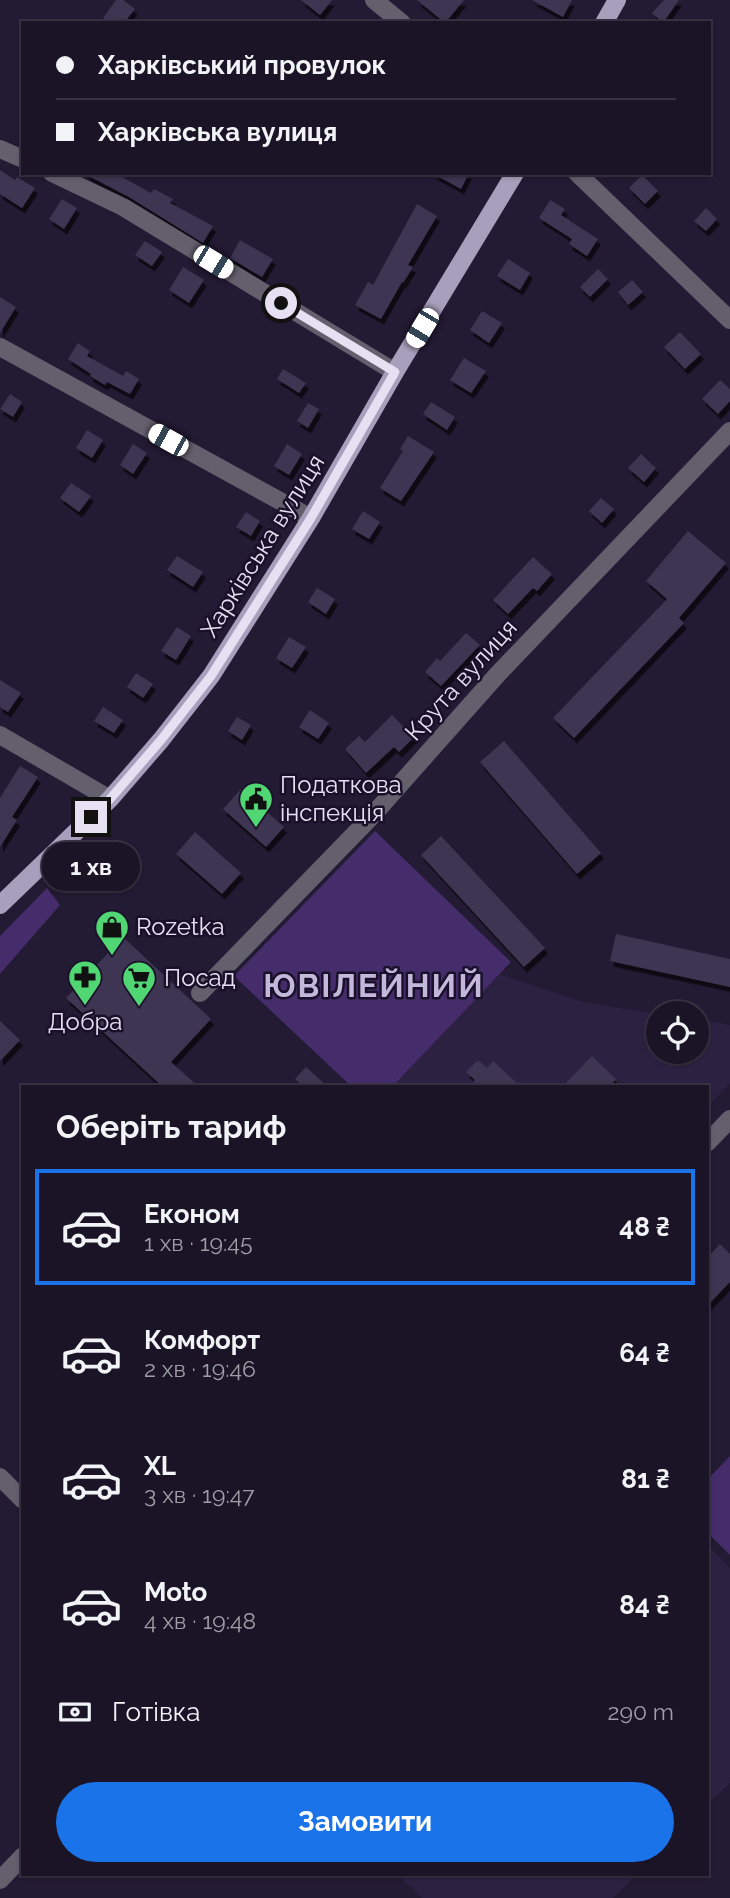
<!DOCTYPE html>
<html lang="uk">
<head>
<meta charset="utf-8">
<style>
	body { margin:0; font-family:Raleway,sans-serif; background:#231d2e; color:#f1f3f6; height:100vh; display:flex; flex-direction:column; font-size:26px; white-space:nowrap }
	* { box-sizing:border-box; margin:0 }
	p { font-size:23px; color:#9f9ea7 }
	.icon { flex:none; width:38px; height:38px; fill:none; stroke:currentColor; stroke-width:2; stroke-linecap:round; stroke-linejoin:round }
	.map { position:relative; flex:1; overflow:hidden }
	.panel { position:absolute; left:21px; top:1085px; width:688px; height:791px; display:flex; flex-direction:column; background:#1a1426; border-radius:0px; box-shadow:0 2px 5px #0004,0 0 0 2px #383343 }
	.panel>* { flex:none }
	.hud { position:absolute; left:21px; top:21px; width:690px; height:154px; border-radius:0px; box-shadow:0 2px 5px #0004,0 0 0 2px #383343; display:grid; align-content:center; height:154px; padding:0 35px; background:#1a1426 }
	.controls { position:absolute; left:646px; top:1001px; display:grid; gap:14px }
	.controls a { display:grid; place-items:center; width:63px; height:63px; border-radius:50%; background:#1a1426; box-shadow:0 2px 5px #0004,0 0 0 2px #383343; font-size:35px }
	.end { position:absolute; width:32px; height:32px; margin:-16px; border:9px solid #e6e1f2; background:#111; box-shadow:0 0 0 4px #111 }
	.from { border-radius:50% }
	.bubble { position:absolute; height:49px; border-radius:24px; background:#1a1426; box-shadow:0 2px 5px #0004,0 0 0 2px #383343; font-size:23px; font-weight:700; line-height:49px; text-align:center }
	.car { position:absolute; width:21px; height:42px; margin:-21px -10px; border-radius:9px; box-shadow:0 0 5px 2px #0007; background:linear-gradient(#fff 24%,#345 0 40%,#fff 0 76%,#345 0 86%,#fff 0) }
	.hud b { display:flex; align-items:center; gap:24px; height:66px; font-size:26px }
	.hud b+b { border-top:2px solid #383343 }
	.hud i { width:18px; height:18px; background:#f1f3f6 }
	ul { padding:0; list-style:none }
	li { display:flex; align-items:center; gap:21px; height:116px; margin:0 14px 10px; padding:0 21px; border:4px solid transparent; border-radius:0px }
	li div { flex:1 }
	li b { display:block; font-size:26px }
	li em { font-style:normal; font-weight:700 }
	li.selected { border-color:#1a73e8 }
	li>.icon { width:63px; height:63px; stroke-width:1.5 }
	h2 { padding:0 35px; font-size:32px; line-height:84px }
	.pay { display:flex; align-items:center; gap:18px; height:77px; padding:0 35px; font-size:26px }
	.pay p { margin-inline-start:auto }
	.cta { display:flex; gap:14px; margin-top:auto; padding:14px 35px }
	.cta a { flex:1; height:80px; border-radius:42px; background:#1a73e8; color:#fff; font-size:28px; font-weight:700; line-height:80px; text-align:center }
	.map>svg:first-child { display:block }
</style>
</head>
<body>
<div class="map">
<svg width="730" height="1898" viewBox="0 0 730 1898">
	<defs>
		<filter id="shadow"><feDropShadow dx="3" dy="5.5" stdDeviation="0" flood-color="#0009"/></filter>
	</defs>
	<rect width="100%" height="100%" fill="#231a33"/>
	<g fill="#2d2142">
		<path d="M499 974 583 1002 658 1014V1052H696L697 1019 730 1025V1083L707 1108V1087H392Z"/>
		<path d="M707 1545 730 1568V1783L707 1805Z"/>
		<path d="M397 1874H637L613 1898H422Z"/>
	</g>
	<g fill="#452c6b">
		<path d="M375 831 511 962 392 1087H352L234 976Z"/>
		<path d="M47 888 60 905 0 974V936Z"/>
		<path d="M730 1456V1555L707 1532V1480Z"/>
	</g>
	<g fill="#3e3551" filter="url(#shadow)">
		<path d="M116 0H123L135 9 124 23H110L103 18Z"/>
		<path d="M301 0H332L320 15Z"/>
		<path d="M417 0H464L445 23Z"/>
		<path d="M532 0H572L563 17Z"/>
		<path d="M664 0H679L663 23 652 13Z"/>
		<path d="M0 170 15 180 17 177 35 188 22 208 0 194Z"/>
		<path d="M83 173H115L151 193 154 189 173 199 170 203 213 226 203 243 129 197Z"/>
		<path d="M432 173H469L461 189Z"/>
		<path d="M642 175 658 191 645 204 629 188Z"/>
		<path d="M62 199 77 208 64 229 49 219Z"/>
		<path d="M550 200 565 209 561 215 598 239 587 256 569 244 572 239 539 218Z"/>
		<path d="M417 204 437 216 408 265 413 267 403 283 402 282 381 319 355 305 368 282 373 285Z"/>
		<path d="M706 208 717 219 706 231 694 221Z"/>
		<path d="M240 240 273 259 262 277 230 258Z"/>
		<path d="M145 241 162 252 152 266 135 255Z"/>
		<path d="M508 259 530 273 520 290 497 276Z"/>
		<path d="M183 267 204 280 189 303 169 290Z"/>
		<path d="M598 269 608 279 590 297 580 287Z"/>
		<path d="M632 280 643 292 628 305 618 292Z"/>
		<path d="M0 297 16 307 0 333Z"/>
		<path d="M482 311 502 323 489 343 470 330Z"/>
		<path d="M680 332 701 354 685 369 664 347Z"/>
		<path d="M78 343 90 351 87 356 123 376 126 371 139 379 130 394 107 382 105 385 90 376 91 374 68 359Z"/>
		<path d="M464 358 486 371 471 393 450 380Z"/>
		<path d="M283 369 306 383 299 393 277 379Z"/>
		<path d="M720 380 730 389V401L718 414 702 399Z"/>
		<path d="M10 394 22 402 13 417 0 409Z"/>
		<path d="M431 402 455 417 447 430 423 414Z"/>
		<path d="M308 403 319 409 308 428 297 421Z"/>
		<path d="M87 430 103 440 92 458 76 448Z"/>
		<path d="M408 436 434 452 401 501 380 488 403 451 400 449Z"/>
		<path d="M133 444 147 453 133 474 120 465Z"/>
		<path d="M287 444 302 454 289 475 274 466Z"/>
		<path d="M641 454 656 468 644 482 628 468Z"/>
		<path d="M71 483 91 496 79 512 60 498Z"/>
		<path d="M601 498 614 509 602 523 589 511Z"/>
		<path d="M363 511 380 522 369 539 352 529Z"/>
		<path d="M246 512 260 521 251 536 236 527Z"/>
		<path d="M688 531 726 563 679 618 684 623 574 738 553 718 667 599 646 581Z"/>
		<path d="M177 556 203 572 193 587 167 570Z"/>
		<path d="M533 557 552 574 537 591 533 588 508 614 493 600Z"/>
		<path d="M317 588 335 599 326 614 308 602Z"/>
		<path d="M177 627 191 636 176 660 161 651Z"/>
		<path d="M466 633 480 645 441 686 425 672 437 658 440 661Z"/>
		<path d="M289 637 306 647 292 668 276 658Z"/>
		<path d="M136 673 153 684 143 698 127 687Z"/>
		<path d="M0 680 21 693 8 712 0 707Z"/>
		<path d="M103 707 123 720 114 733 94 721Z"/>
		<path d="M310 710 329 723 318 739 299 727Z"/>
		<path d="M392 715 414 737 399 752 394 747 366 773 345 749 359 736 365 742Z"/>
		<path d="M237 717 251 725 242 740 228 731Z"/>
		<path d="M504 741 601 853 577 874 480 762Z"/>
		<path d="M20 766 38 777 12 817 17 820 0 847V798Z"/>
		<path d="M241 789 284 827 266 847 223 809Z"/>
		<path d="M195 832 241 873 222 894 176 854Z"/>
		<path d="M441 836 545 948 524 967 421 855Z"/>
		<path d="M616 934 730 959V987L610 961Z"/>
		<path d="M123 937 211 1019 171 1062 199 1087H163L66 998Z"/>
		<path d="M0 1021 20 1040 0 1061Z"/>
		<path d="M592 1056 616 1079 609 1087H562Z"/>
		<path d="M478 1060 487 1068 493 1061 521 1087H469L475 1080 466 1072Z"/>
		<path d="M306 1067 328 1087H304L295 1079Z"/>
		<path d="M720 1244 730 1254V1282L707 1306V1258Z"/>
	</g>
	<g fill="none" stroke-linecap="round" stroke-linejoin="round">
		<g stroke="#635f6d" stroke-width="18">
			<path d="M374 0 402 23"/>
			<path d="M0 149 23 159"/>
			<path d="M52 173 123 207 395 372"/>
			<path d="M577 173 730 320"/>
			<path d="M0 347 311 518"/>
			<path d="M0 735 110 799"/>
			<path d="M200 993 372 816 497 675 730 431"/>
			<path d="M707 1143 730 1119"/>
			<path d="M0 1477 23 1500"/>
			<path d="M0 1880 23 1856"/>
		</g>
		<g stroke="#a79fbb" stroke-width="18">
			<path d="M604 23 617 0"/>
			<path d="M0 905 110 799 161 740 211 676 311 518 395 372 515 173"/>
		</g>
	</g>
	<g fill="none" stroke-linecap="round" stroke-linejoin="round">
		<path stroke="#e6e1f2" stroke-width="9" d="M91 817 110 799 161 740 211 676 311 518 395 372 281 303"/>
	</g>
	<defs>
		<g id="civic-pin" transform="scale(1.75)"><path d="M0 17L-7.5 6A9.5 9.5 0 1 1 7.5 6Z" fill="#51d674" stroke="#1a1029"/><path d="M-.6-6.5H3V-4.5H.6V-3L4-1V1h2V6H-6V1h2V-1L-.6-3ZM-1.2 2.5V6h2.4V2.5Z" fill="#111"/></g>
		<g id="shop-pin" transform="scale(1.75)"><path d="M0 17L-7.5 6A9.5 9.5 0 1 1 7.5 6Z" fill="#51d674" stroke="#1a1029"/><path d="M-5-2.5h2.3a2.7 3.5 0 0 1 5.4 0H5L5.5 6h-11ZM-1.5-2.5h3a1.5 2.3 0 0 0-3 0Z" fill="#111"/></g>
		<g id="pharmacy-pin" transform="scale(1.75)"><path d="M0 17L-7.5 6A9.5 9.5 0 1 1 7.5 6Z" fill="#51d674" stroke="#1a1029"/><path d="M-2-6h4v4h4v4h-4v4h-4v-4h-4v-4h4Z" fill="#111"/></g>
		<g id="supermarket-pin" transform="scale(1.75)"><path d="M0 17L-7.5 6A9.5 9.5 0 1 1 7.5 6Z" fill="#51d674" stroke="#1a1029"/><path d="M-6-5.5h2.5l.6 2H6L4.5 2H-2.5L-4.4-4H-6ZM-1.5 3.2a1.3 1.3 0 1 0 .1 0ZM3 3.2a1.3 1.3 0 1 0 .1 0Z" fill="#111"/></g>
	</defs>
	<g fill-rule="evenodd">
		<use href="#civic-pin" x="256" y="799"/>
		<use href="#shop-pin" x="112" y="927"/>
		<use href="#pharmacy-pin" x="85" y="977"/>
		<use href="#supermarket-pin" x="139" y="978"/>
	</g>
	<g text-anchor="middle" stroke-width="5" stroke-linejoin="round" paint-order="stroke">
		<g font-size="24" fill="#e6e1f2" stroke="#1a1029">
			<text transform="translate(263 546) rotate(-58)" y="8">Харківська вулиця</text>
			<text transform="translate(461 680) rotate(-48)" y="8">Крута вулиця</text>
		</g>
		<g font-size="24" fill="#e6e1f2" stroke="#1a1029" text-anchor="start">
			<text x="280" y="793">Податкова<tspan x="280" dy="28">інспекція</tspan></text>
			<text x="136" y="935">Rozetka</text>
			<text x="164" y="986">Посад</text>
			<text x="85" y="1030" text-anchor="middle">Добра</text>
		</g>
		<g font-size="32" font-weight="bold" letter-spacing="2" fill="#c3b8db" stroke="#1a1029">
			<text x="374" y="997">ЮВІЛЕЙНИЙ</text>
		</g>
	</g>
</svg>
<div class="controls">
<a><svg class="icon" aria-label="locate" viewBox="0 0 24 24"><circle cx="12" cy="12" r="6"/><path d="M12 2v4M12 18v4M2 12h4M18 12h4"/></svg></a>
</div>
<i class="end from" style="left:281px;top:303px"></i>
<i class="end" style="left:91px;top:817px"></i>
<div class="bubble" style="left:42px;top:842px;width:98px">1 хв</div>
<i class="car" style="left:213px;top:262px;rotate:121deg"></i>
<i class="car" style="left:422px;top:328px;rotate:211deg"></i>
<i class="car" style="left:168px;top:440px;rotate:299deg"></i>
<div class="hud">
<b><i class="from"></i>Харківський провулок</b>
<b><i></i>Харківська вулиця</b>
</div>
<section class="panel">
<h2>Оберіть тариф</h2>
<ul>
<li class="selected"><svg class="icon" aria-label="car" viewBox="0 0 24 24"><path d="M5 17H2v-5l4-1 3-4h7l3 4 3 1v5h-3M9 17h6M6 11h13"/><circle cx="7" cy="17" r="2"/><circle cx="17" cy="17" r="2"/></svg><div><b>Економ</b><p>1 хв · 19:45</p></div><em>48 ₴</em></li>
<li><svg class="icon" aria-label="car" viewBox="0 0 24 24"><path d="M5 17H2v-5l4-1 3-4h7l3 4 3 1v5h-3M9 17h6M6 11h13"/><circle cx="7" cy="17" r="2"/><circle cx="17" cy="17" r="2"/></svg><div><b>Комфорт</b><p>2 хв · 19:46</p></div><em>64 ₴</em></li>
<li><svg class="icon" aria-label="car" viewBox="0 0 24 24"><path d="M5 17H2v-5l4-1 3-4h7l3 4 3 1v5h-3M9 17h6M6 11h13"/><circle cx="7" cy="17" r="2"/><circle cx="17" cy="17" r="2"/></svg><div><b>XL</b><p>3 хв · 19:47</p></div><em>81 ₴</em></li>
<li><svg class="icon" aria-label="car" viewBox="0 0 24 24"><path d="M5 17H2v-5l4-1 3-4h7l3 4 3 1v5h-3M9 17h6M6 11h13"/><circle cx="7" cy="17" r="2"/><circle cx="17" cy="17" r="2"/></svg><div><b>Moto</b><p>4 хв · 19:48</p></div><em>84 ₴</em></li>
</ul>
<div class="pay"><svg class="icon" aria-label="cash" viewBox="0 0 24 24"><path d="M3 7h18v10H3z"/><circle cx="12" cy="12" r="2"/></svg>Готівка<p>290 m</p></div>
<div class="cta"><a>Замовити</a></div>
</section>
</div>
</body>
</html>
